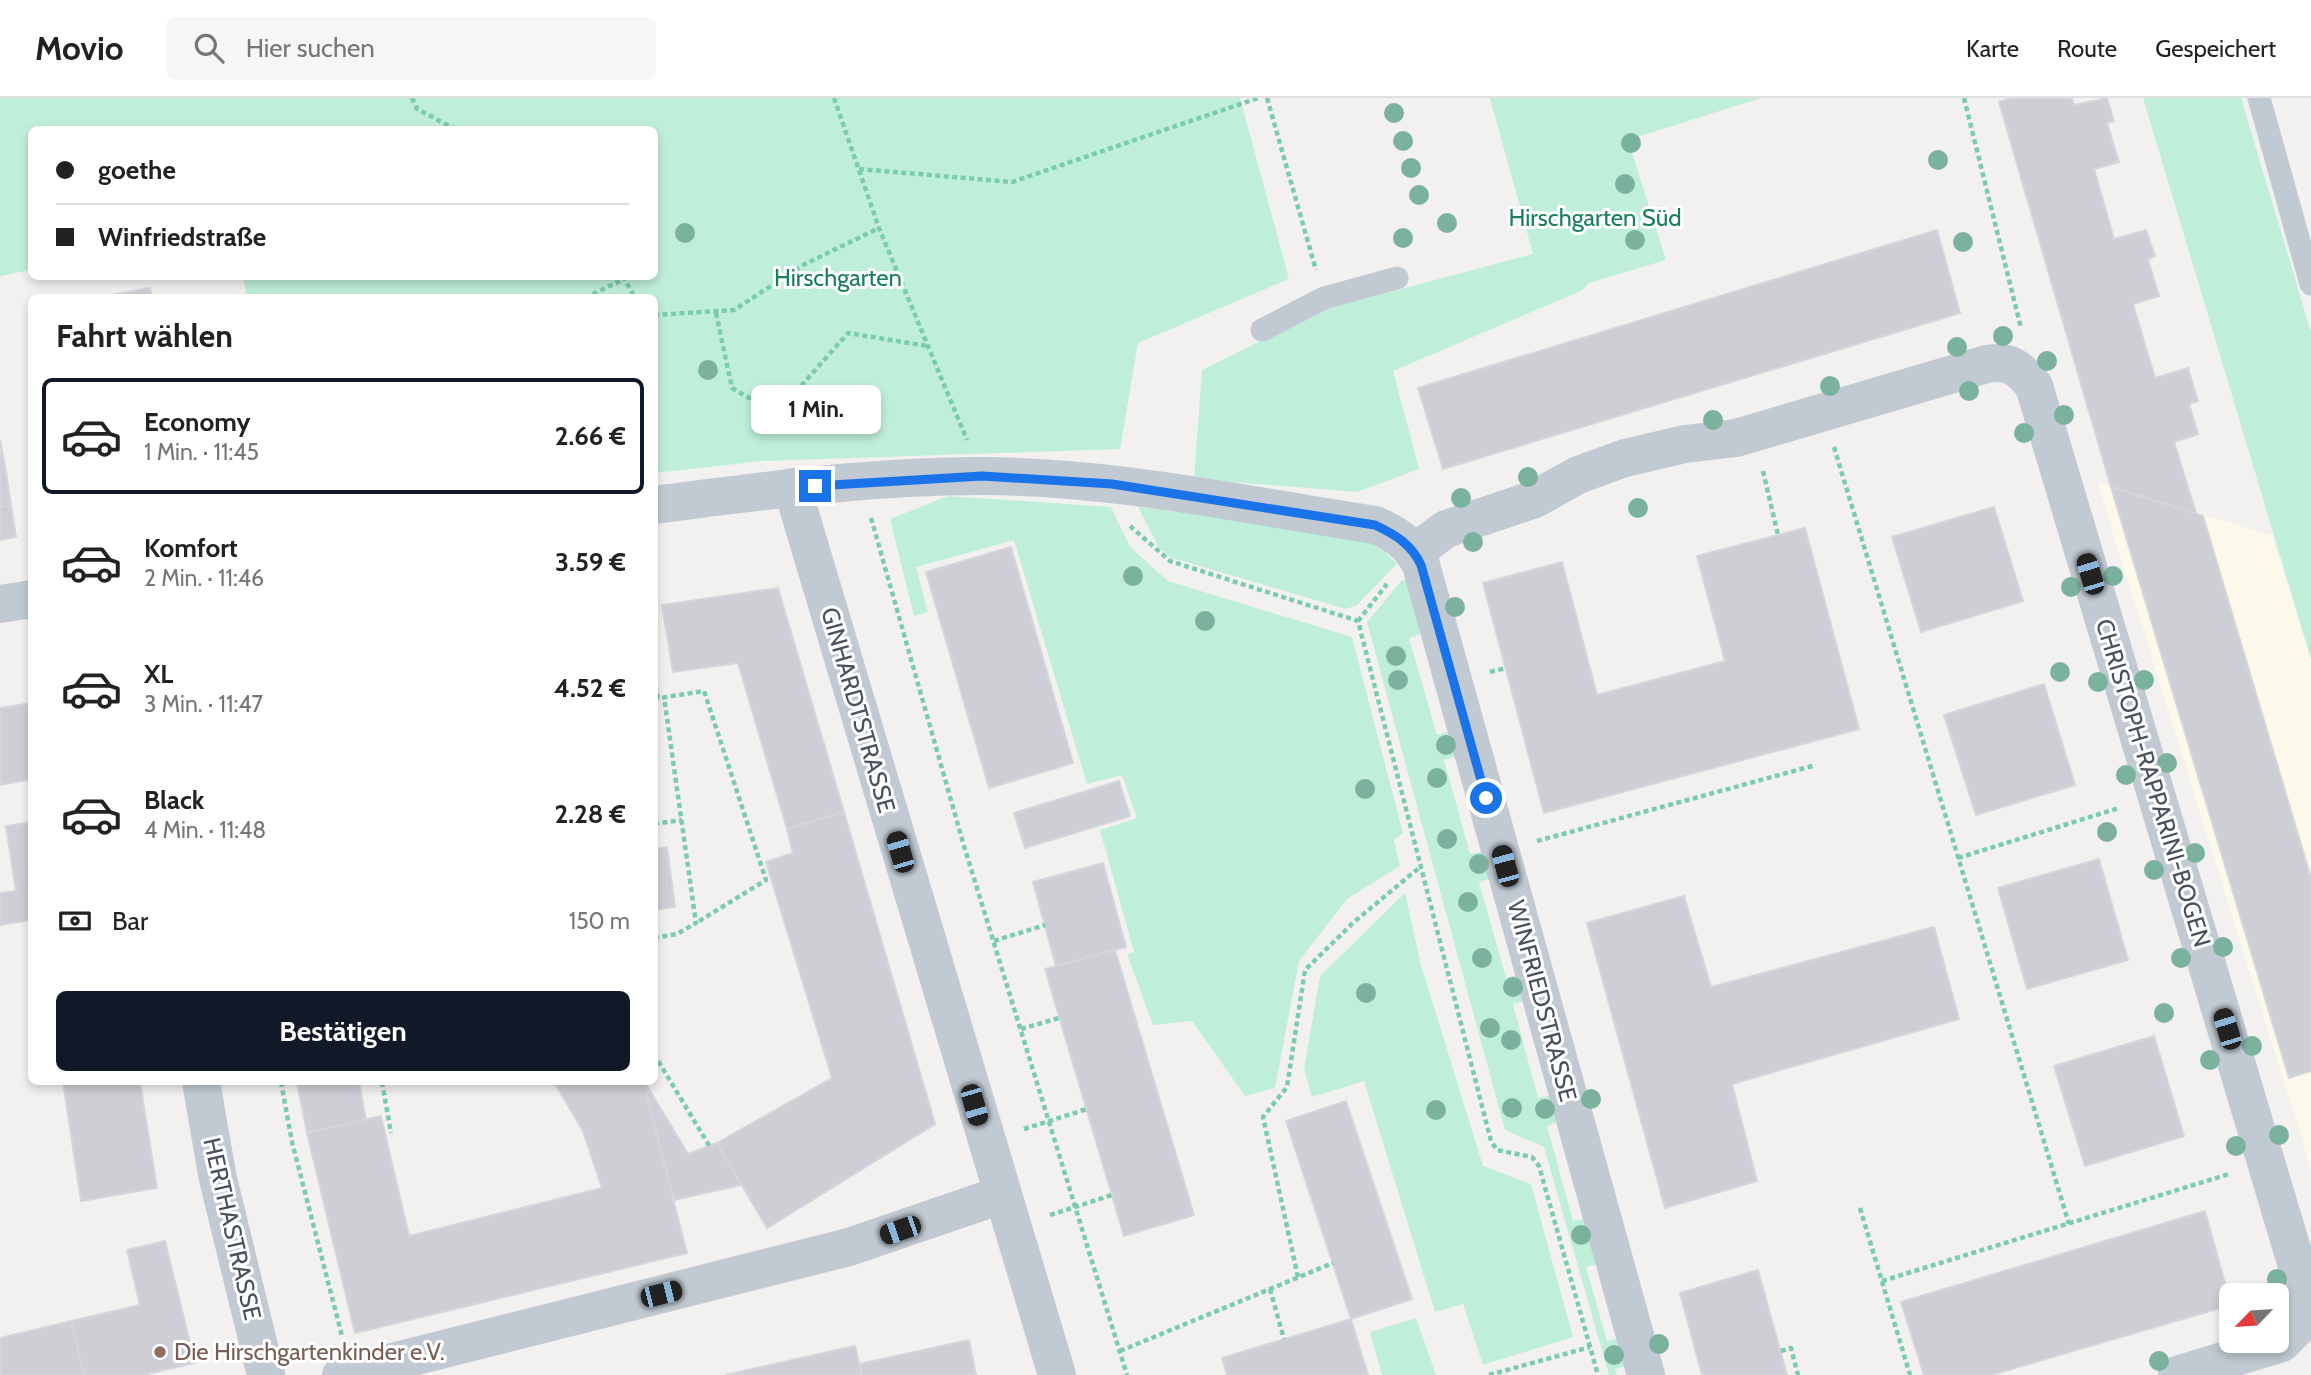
<!DOCTYPE html>
<html lang="de">
<head>
<meta charset="utf-8">
<style>
	body { margin:0; font-family:Cabin,sans-serif; background:#f6f6f6; color:#222; height:100vh; display:flex; flex-direction:column; font-size:26px; white-space:nowrap }
	* { box-sizing:border-box; margin:0 }
	p { font-size:23px; color:#767676 }
	.icon { flex:none; width:38px; height:38px; fill:none; stroke:currentColor; stroke-width:2; stroke-linecap:round; stroke-linejoin:round }
	.map { position:relative; flex:1; overflow:hidden }
	.side { position:absolute; left:28px; top:196px; width:630px; height:791px; display:flex; flex-direction:column; background:#fff; border-radius:10px; box-shadow:0 4px 10px #0003 }
	.side>* { flex:none }
	.hud { position:absolute; left:28px; top:28px; width:630px; height:154px; border-radius:10px; box-shadow:0 4px 10px #0003; display:grid; align-content:center; height:154px; padding:0 28px; background:#fff }
	.needle { width:46px; rotate:245deg }
	.controls { position:absolute; left:2219px; top:1185px; display:grid; gap:14px }
	.controls a { display:grid; place-items:center; width:70px; height:70px; border-radius:10px; background:#fff; box-shadow:0 4px 10px #0003; font-size:35px }
	.end { position:absolute; width:32px; height:32px; margin:-16px; border:9px solid #1a73e8; background:#fff; box-shadow:0 0 0 4px #fff }
	.from { border-radius:50% }
	.bubble { position:absolute; height:49px; border-radius:10px; background:#fff; box-shadow:0 4px 10px #0003; font-size:23px; font-weight:800; line-height:49px; text-align:center }
	.car { position:absolute; width:21px; height:42px; margin:-21px -10px; border-radius:9px; box-shadow:0 0 5px 2px #0007; background:linear-gradient(#222 24%,#8ab4d8 0 40%,#222 0 76%,#8ab4d8 0 86%,#222 0) }
	.hud b { display:flex; align-items:center; gap:24px; height:66px; font-size:26px }
	.hud b+b { border-top:2px solid #e0e0e0 }
	.hud i { width:18px; height:18px; background:#222 }
	ul { padding:0; list-style:none }
	li { display:flex; align-items:center; gap:21px; height:116px; margin:0 14px 10px; padding:0 14px; border:4px solid transparent; border-radius:10px }
	li div { flex:1 }
	li b { display:block; font-size:26px }
	li em { font-style:normal; font-weight:800 }
	li.active { border-color:#111827 }
	li>.icon { width:63px; height:63px; stroke-width:1.5 }
	h2 { padding:0 28px; font-size:32px; line-height:84px }
	.pay { display:flex; align-items:center; gap:18px; height:77px; padding:0 28px; font-size:26px }
	.pay p { margin-inline-start:auto }
	.button { display:flex; gap:14px; margin-top:auto; padding:14px 28px }
	.button a { flex:1; height:80px; border-radius:10px; background:#111827; color:#fff; font-size:28px; font-weight:800; line-height:80px; text-align:center }
	header { display:flex; align-items:center; gap:42px; box-sizing:border-box; height:98px; padding:0 35px; background:#fff; border-bottom:2px solid #e0e0e0 }
	header strong { font-size:33px }
	nav { display:flex; gap:38px; margin-inline-start:auto; font-size:24px }
	.search { width:490px; height:63px; background:#f6f6f6; display:flex; align-items:center; gap:18px; box-sizing:border-box; padding:0 24px; border-radius:10px; color:#767676; font-size:26px }
	.map>svg:first-child { display:block }
</style>
</head>
<body>
<header>
<strong>Movio</strong>
<div class="search"><svg class="icon" aria-label="search" viewBox="0 0 24 24"><circle cx="10" cy="10" r="6"/><path d="M15 15l6 6"/></svg>Hier suchen</div>
<nav><a>Karte</a><a>Route</a><a>Gespeichert</a></nav>
</header>
<div class="map">
<svg width="2311" height="1277" viewBox="0 0 2311 1277">
	<rect width="100%" height="100%" fill="#f3f1f0"/>
	<path fill="#fcf9eb" d="M2097 384 2272 438 2311 561V1071Z"/>
	<g fill="#c0efd9">
		<path d="M0 0H1240L1289 181 1138 245 1120 351 762 363 655 375 654 200 247 199 243 179 654 178V32H32L31 172 0 178Z"/>
		<path d="M1490 0H1761L1628 42 1666 162 1589 185 1581 193 1393 273 1419 371 1357 394 1194 381 1202 272 1326 211 1533 156Z"/>
		<path d="M2143 0H2241L2307 221 2311 234V561Z"/>
		<path d="M948 398 1111 409 1130 449 1168 483 1352 539 1403 735 1394 742 1400 768 1347 801 1299 863 1275 990 1245 998 1192 923 1153 927 1127 856 1134 854 1100 732 1137 720 1122 677 1087 686 1014 442 916 469 928 514 914 518 890 421Z"/>
		<path d="M1138 409 1356 437 1384 453 1397 466 1357 507 1346 511 1172 460 1159 450Z"/>
		<path d="M1402 482H1407L1422 536 1409 540 1437 637 1451 633 1458 658 1444 662 1470 756 1484 753 1491 780 1479 784 1506 880 1519 876 1527 902 1513 906 1538 1000 1552 997 1558 1024 1547 1028 1573 1123 1586 1120 1598 1166 1586 1169 1607 1243 1619 1240 1626 1268 1615 1271 1617 1277H1609L1544 1049 1505 1032 1367 524Z"/>
		<path d="M1405 795 1421 867 1483 1068 1531 1086 1573 1239 1483 1267 1463 1206 1435 1214 1364 983 1312 999 1304 971 1320 878Z"/>
		<path d="M1416 1220 1436 1277H1382L1370 1234Z"/>
	</g>
	<g fill="#cdcfd5" stroke="#d5d6dc" stroke-width="2">
		<path d="M2011 0H2072L2074 7 2107 0 2114 23 2107 25 2119 64 2094 71 2114 141 2146 132 2155 158 2148 161 2159 198 2133 206 2155 280 2188 270 2198 303 2189 306 2198 336 2174 344 2196 415 2111 389 1999 4Z"/>
		<path d="M1937 132 1960 215 1443 371 1418 290Z"/>
		<path d="M150 190 152 200H94Z"/>
		<path d="M0 342 6 374 0 375Z"/>
		<path d="M6 374 11 407 0 409V375Z"/>
		<path d="M2111 389 2203 418 2311 780V973L2289 980Z"/>
		<path d="M11 407 16 439 0 442V409Z"/>
		<path d="M1994 409 2023 503 1921 534 1892 439Z"/>
		<path d="M1805 430 1859 631 1544 715 1483 485 1562 464 1597 597 1725 563 1697 458Z"/>
		<path d="M1011 449 1073 665 989 690 926 474Z"/>
		<path d="M778 490 844 714 787 731 738 565 673 574 662 507Z"/>
		<path d="M2044 586 2075 687 1976 717 1944 617Z"/>
		<path d="M32 605V681L0 687V610Z"/>
		<path d="M1119 683 1130 718 1025 750 1014 715Z"/>
		<path d="M844 714 935 1026 767 1130 717 1045 832 980 766 764 793 755 787 731Z"/>
		<path d="M32 724V822L0 827V795L16 793 6 728Z"/>
		<path d="M667 749 675 809 654 812V751Z"/>
		<path d="M2099 761 2128 862 2027 891 1998 790Z"/>
		<path d="M1103 765 1126 849 1056 868 1033 784Z"/>
		<path d="M1684 798 1711 889 1934 829 1959 921 1732 986 1757 1083 1665 1110 1587 825Z"/>
		<path d="M1115 852 1194 1117 1124 1138 1045 871Z"/>
		<path d="M2154 938 2184 1038 2085 1068 2054 968Z"/>
		<path d="M63 984H140L157 1090 81 1103Z"/>
		<path d="M297 984H359L366 1022 307 1035Z"/>
		<path d="M554 984H645L650 993 646 995 687 1155 355 1235 307 1035 381 1018 409 1138 602 1090 583 1033Z"/>
		<path d="M650 993 688 1056 717 1045 741 1087 674 1102 646 995Z"/>
		<path d="M1346 1003 1412 1201 1351 1221 1286 1023Z"/>
		<path d="M2205 1113 2231 1207 1991 1277H1924L1901 1204Z"/>
		<path d="M165 1143 195 1265 143 1277H84L71 1223 140 1207 127 1152Z"/>
		<path d="M1758 1172 1787 1277H1702L1680 1195Z"/>
		<path d="M1351 1221 1368 1277H1227L1222 1260Z"/>
		<path d="M71 1223 84 1277H0V1240Z"/>
		<path d="M969 1242 976 1277H862L859 1266Z"/>
		<path d="M855 1248 862 1277H725Z"/>
	</g>
	<g fill="none" stroke-linecap="round" stroke-linejoin="round">
		<g stroke="#79ccaf" stroke-width="4.5" stroke-dasharray="5 3.5" stroke-linecap="butt">
			<path d="M412 0 417 11 457 32"/>
			<path d="M834 0 879 130 967 342"/>
			<path d="M1267 0 1316 172"/>
			<path d="M1964 0 2021 230"/>
			<path d="M859 71 1012 84 1258 0"/>
			<path d="M623 178 635 200"/>
			<path d="M585 200 624 181"/>
			<path d="M716 215 732 290 749 300 793 297 848 235 927 248"/>
			<path d="M654 217 734 212 803 167 879 130"/>
			<path d="M1834 349 2069 1126"/>
			<path d="M1763 373 1778 437"/>
			<path d="M871 420 964 748 1127 1277"/>
			<path d="M1130 428 1170 463 1358 523 1491 1043 1497 1052 1532 1059 1539 1068 1598 1277"/>
			<path d="M1358 523 1387 486"/>
			<path d="M1490 574 1506 570"/>
			<path d="M654 579 658 600"/>
			<path d="M654 601 704 593 766 782 696 825"/>
			<path d="M654 726 682 722"/>
			<path d="M1537 743 1816 667"/>
			<path d="M1958 760 2119 710"/>
			<path d="M654 840 677 836 696 825 664 599"/>
			<path d="M994 843 1045 827"/>
			<path d="M1021 931 1059 920"/>
			<path d="M654 956 710 1049"/>
			<path d="M281 984 292 1044 342 1238"/>
			<path d="M382 984 391 1035"/>
			<path d="M1024 1031 1087 1011"/>
			<path d="M1860 1110 1910 1277"/>
			<path d="M1050 1117 1112 1097"/>
			<path d="M1298 1179 1263 1019 1287 989 1305 872 1354 824 1420 769"/>
			<path d="M1882 1183 2229 1076"/>
			<path d="M1270 1191 1284 1241"/>
			<path d="M1120 1253 1333 1165"/>
			<path d="M1781 1253 1791 1250 1798 1277"/>
			<path d="M1489 1277 1590 1249"/>
		</g>
		<g stroke="#c1c9d2" stroke-width="23">
			<path d="M2259 0 2311 186"/>
			<path d="M1262 232 1324 200 1397 180"/>
		</g>
		<g stroke="#c1c9d2" stroke-width="38">
			<path d="M792 389 1057 1277"/>
			<path d="M654 407C763 393 872 378 981 378 1113 378 1245 407 1375 427 1396 436 1411 446 1421 467L1646 1277"/>
			<path d="M1415 454 1446 431 1535 401 1578 377 1625 360 1685 346 1736 340 1987 266C2011 262 2020 271 2034 288L2306 1198 2300 1226 2282 1245 2177 1277"/>
			<path d="M0 506 32 501"/>
			<path d="M201 984 218 1081 266 1277"/>
			<path d="M341 1277 849 1149 1001 1097"/>
		</g>
	</g>
	<g fill="#7bb29e">
		<circle cx="1394" cy="15" r="10"/>
		<circle cx="1403" cy="43" r="10"/>
		<circle cx="1631" cy="45" r="10"/>
		<circle cx="1938" cy="62" r="10"/>
		<circle cx="1411" cy="70" r="10"/>
		<circle cx="1625" cy="86" r="10"/>
		<circle cx="1419" cy="97" r="10"/>
		<circle cx="1447" cy="125" r="10"/>
		<circle cx="685" cy="135" r="10"/>
		<circle cx="1403" cy="140" r="10"/>
		<circle cx="1635" cy="142" r="10"/>
		<circle cx="1963" cy="144" r="10"/>
		<circle cx="2003" cy="238" r="10"/>
		<circle cx="1957" cy="249" r="10"/>
		<circle cx="2047" cy="263" r="10"/>
		<circle cx="708" cy="272" r="10"/>
		<circle cx="1830" cy="288" r="10"/>
		<circle cx="1969" cy="293" r="10"/>
		<circle cx="2064" cy="317" r="10"/>
		<circle cx="1713" cy="322" r="10"/>
		<circle cx="2024" cy="335" r="10"/>
		<circle cx="1528" cy="379" r="10"/>
		<circle cx="1461" cy="400" r="10"/>
		<circle cx="1638" cy="410" r="10"/>
		<circle cx="1473" cy="444" r="10"/>
		<circle cx="1133" cy="478" r="10"/>
		<circle cx="2113" cy="478" r="10"/>
		<circle cx="2071" cy="489" r="10"/>
		<circle cx="1455" cy="509" r="10"/>
		<circle cx="1205" cy="523" r="10"/>
		<circle cx="1396" cy="558" r="10"/>
		<circle cx="2060" cy="574" r="10"/>
		<circle cx="1398" cy="582" r="10"/>
		<circle cx="2144" cy="582" r="10"/>
		<circle cx="2098" cy="584" r="10"/>
		<circle cx="1446" cy="647" r="10"/>
		<circle cx="2167" cy="665" r="10"/>
		<circle cx="2126" cy="677" r="10"/>
		<circle cx="1437" cy="680" r="10"/>
		<circle cx="1365" cy="691" r="10"/>
		<circle cx="2107" cy="734" r="10"/>
		<circle cx="1447" cy="741" r="10"/>
		<circle cx="2195" cy="755" r="10"/>
		<circle cx="1479" cy="766" r="10"/>
		<circle cx="2154" cy="772" r="10"/>
		<circle cx="1468" cy="804" r="10"/>
		<circle cx="2223" cy="849" r="10"/>
		<circle cx="1482" cy="860" r="10"/>
		<circle cx="2181" cy="860" r="10"/>
		<circle cx="1513" cy="889" r="10"/>
		<circle cx="1366" cy="895" r="10"/>
		<circle cx="2164" cy="915" r="10"/>
		<circle cx="1490" cy="930" r="10"/>
		<circle cx="1511" cy="942" r="10"/>
		<circle cx="2252" cy="948" r="10"/>
		<circle cx="2210" cy="962" r="10"/>
		<circle cx="1591" cy="1001" r="10"/>
		<circle cx="1512" cy="1010" r="10"/>
		<circle cx="1545" cy="1011" r="10"/>
		<circle cx="1436" cy="1012" r="10"/>
		<circle cx="2279" cy="1037" r="10"/>
		<circle cx="2236" cy="1048" r="10"/>
		<circle cx="1581" cy="1137" r="10"/>
		<circle cx="2277" cy="1181" r="10"/>
		<circle cx="1659" cy="1246" r="10"/>
		<circle cx="1614" cy="1257" r="10"/>
		<circle cx="2159" cy="1263" r="10"/>
	</g>
	<g fill="none" stroke-linecap="round" stroke-linejoin="round">
		<path stroke="#1a73e8" stroke-width="9" d="M815 388 982 378 1112 386 1375 427C1396 437 1411 446 1421 467L1486 700"/>
	</g>
	<circle fill="#8d6e63" stroke="#fff" stroke-width="2.5" cx="160" cy="1254" r="7"/>
	<g text-anchor="middle" stroke-width="6" stroke-linejoin="round" paint-order="stroke">
		<g font-size="24" fill="#197f5a" stroke="#fff">
			<text x="1595" y="128">Hirschgarten Süd</text>
			<text x="838" y="188">Hirschgarten</text>
		</g>
		<g font-size="24" fill="#49515e" stroke="#fff">
			<text transform="translate(858 612) rotate(74)" y="8">GINHARDTSTRASSE</text>
			<text transform="translate(2153 685) rotate(73)" y="8">CHRISTOPH-RAPPARINI-BOGEN</text>
			<text transform="translate(1542 903) rotate(75)" y="8">WINFRIEDSTRASSE</text>
			<text transform="translate(232 1131) rotate(77)" y="8">HERTHASTRASSE</text>
		</g>
		<g font-size="24" fill="#785e54" stroke="#fff" text-anchor="start">
			<text x="174" y="1262">Die Hirschgartenkinder e.V.</text>
		</g>
	</g>
</svg>
<div class="controls">
<a><svg class="needle" viewBox="-14 -14 28 28"><path d="M0-13l5 13h-10z" fill="#e53935"/><path d="M0 13l5-13h-10z" fill="#767676"/></svg></a>
</div>
<i class="end from" style="left:1486px;top:700px"></i>
<i class="end" style="left:815px;top:388px"></i>
<div class="bubble" style="left:751px;top:287px;width:130px">1 Min.</div>
<i class="car" style="left:2090px;top:476px;rotate:343deg"></i>
<i class="car" style="left:900px;top:754px;rotate:344deg"></i>
<i class="car" style="left:1505px;top:768px;rotate:345deg"></i>
<i class="car" style="left:2227px;top:931px;rotate:343deg"></i>
<i class="car" style="left:974px;top:1007px;rotate:164deg"></i>
<i class="car" style="left:900px;top:1132px;rotate:251deg"></i>
<i class="car" style="left:661px;top:1196px;rotate:76deg"></i>
<div class="hud">
<b><i class="from"></i>goethe</b>
<b><i></i>Winfriedstraße</b>
</div>
<section class="side">
<h2>Fahrt wählen</h2>
<ul>
<li class="active"><svg class="icon" aria-label="car" viewBox="0 0 24 24"><path d="M5 17H2v-5l4-1 3-4h7l3 4 3 1v5h-3M9 17h6M6 11h13"/><circle cx="7" cy="17" r="2"/><circle cx="17" cy="17" r="2"/></svg><div><b>Economy</b><p>1 Min. · 11:45</p></div><em>2.66 €</em></li>
<li><svg class="icon" aria-label="car" viewBox="0 0 24 24"><path d="M5 17H2v-5l4-1 3-4h7l3 4 3 1v5h-3M9 17h6M6 11h13"/><circle cx="7" cy="17" r="2"/><circle cx="17" cy="17" r="2"/></svg><div><b>Komfort</b><p>2 Min. · 11:46</p></div><em>3.59 €</em></li>
<li><svg class="icon" aria-label="car" viewBox="0 0 24 24"><path d="M5 17H2v-5l4-1 3-4h7l3 4 3 1v5h-3M9 17h6M6 11h13"/><circle cx="7" cy="17" r="2"/><circle cx="17" cy="17" r="2"/></svg><div><b>XL</b><p>3 Min. · 11:47</p></div><em>4.52 €</em></li>
<li><svg class="icon" aria-label="car" viewBox="0 0 24 24"><path d="M5 17H2v-5l4-1 3-4h7l3 4 3 1v5h-3M9 17h6M6 11h13"/><circle cx="7" cy="17" r="2"/><circle cx="17" cy="17" r="2"/></svg><div><b>Black</b><p>4 Min. · 11:48</p></div><em>2.28 €</em></li>
</ul>
<div class="pay"><svg class="icon" aria-label="cash" viewBox="0 0 24 24"><path d="M3 7h18v10H3z"/><circle cx="12" cy="12" r="2"/></svg>Bar<p>150 m</p></div>
<div class="button"><a>Bestätigen</a></div>
</section>
</div>
</body>
</html>
